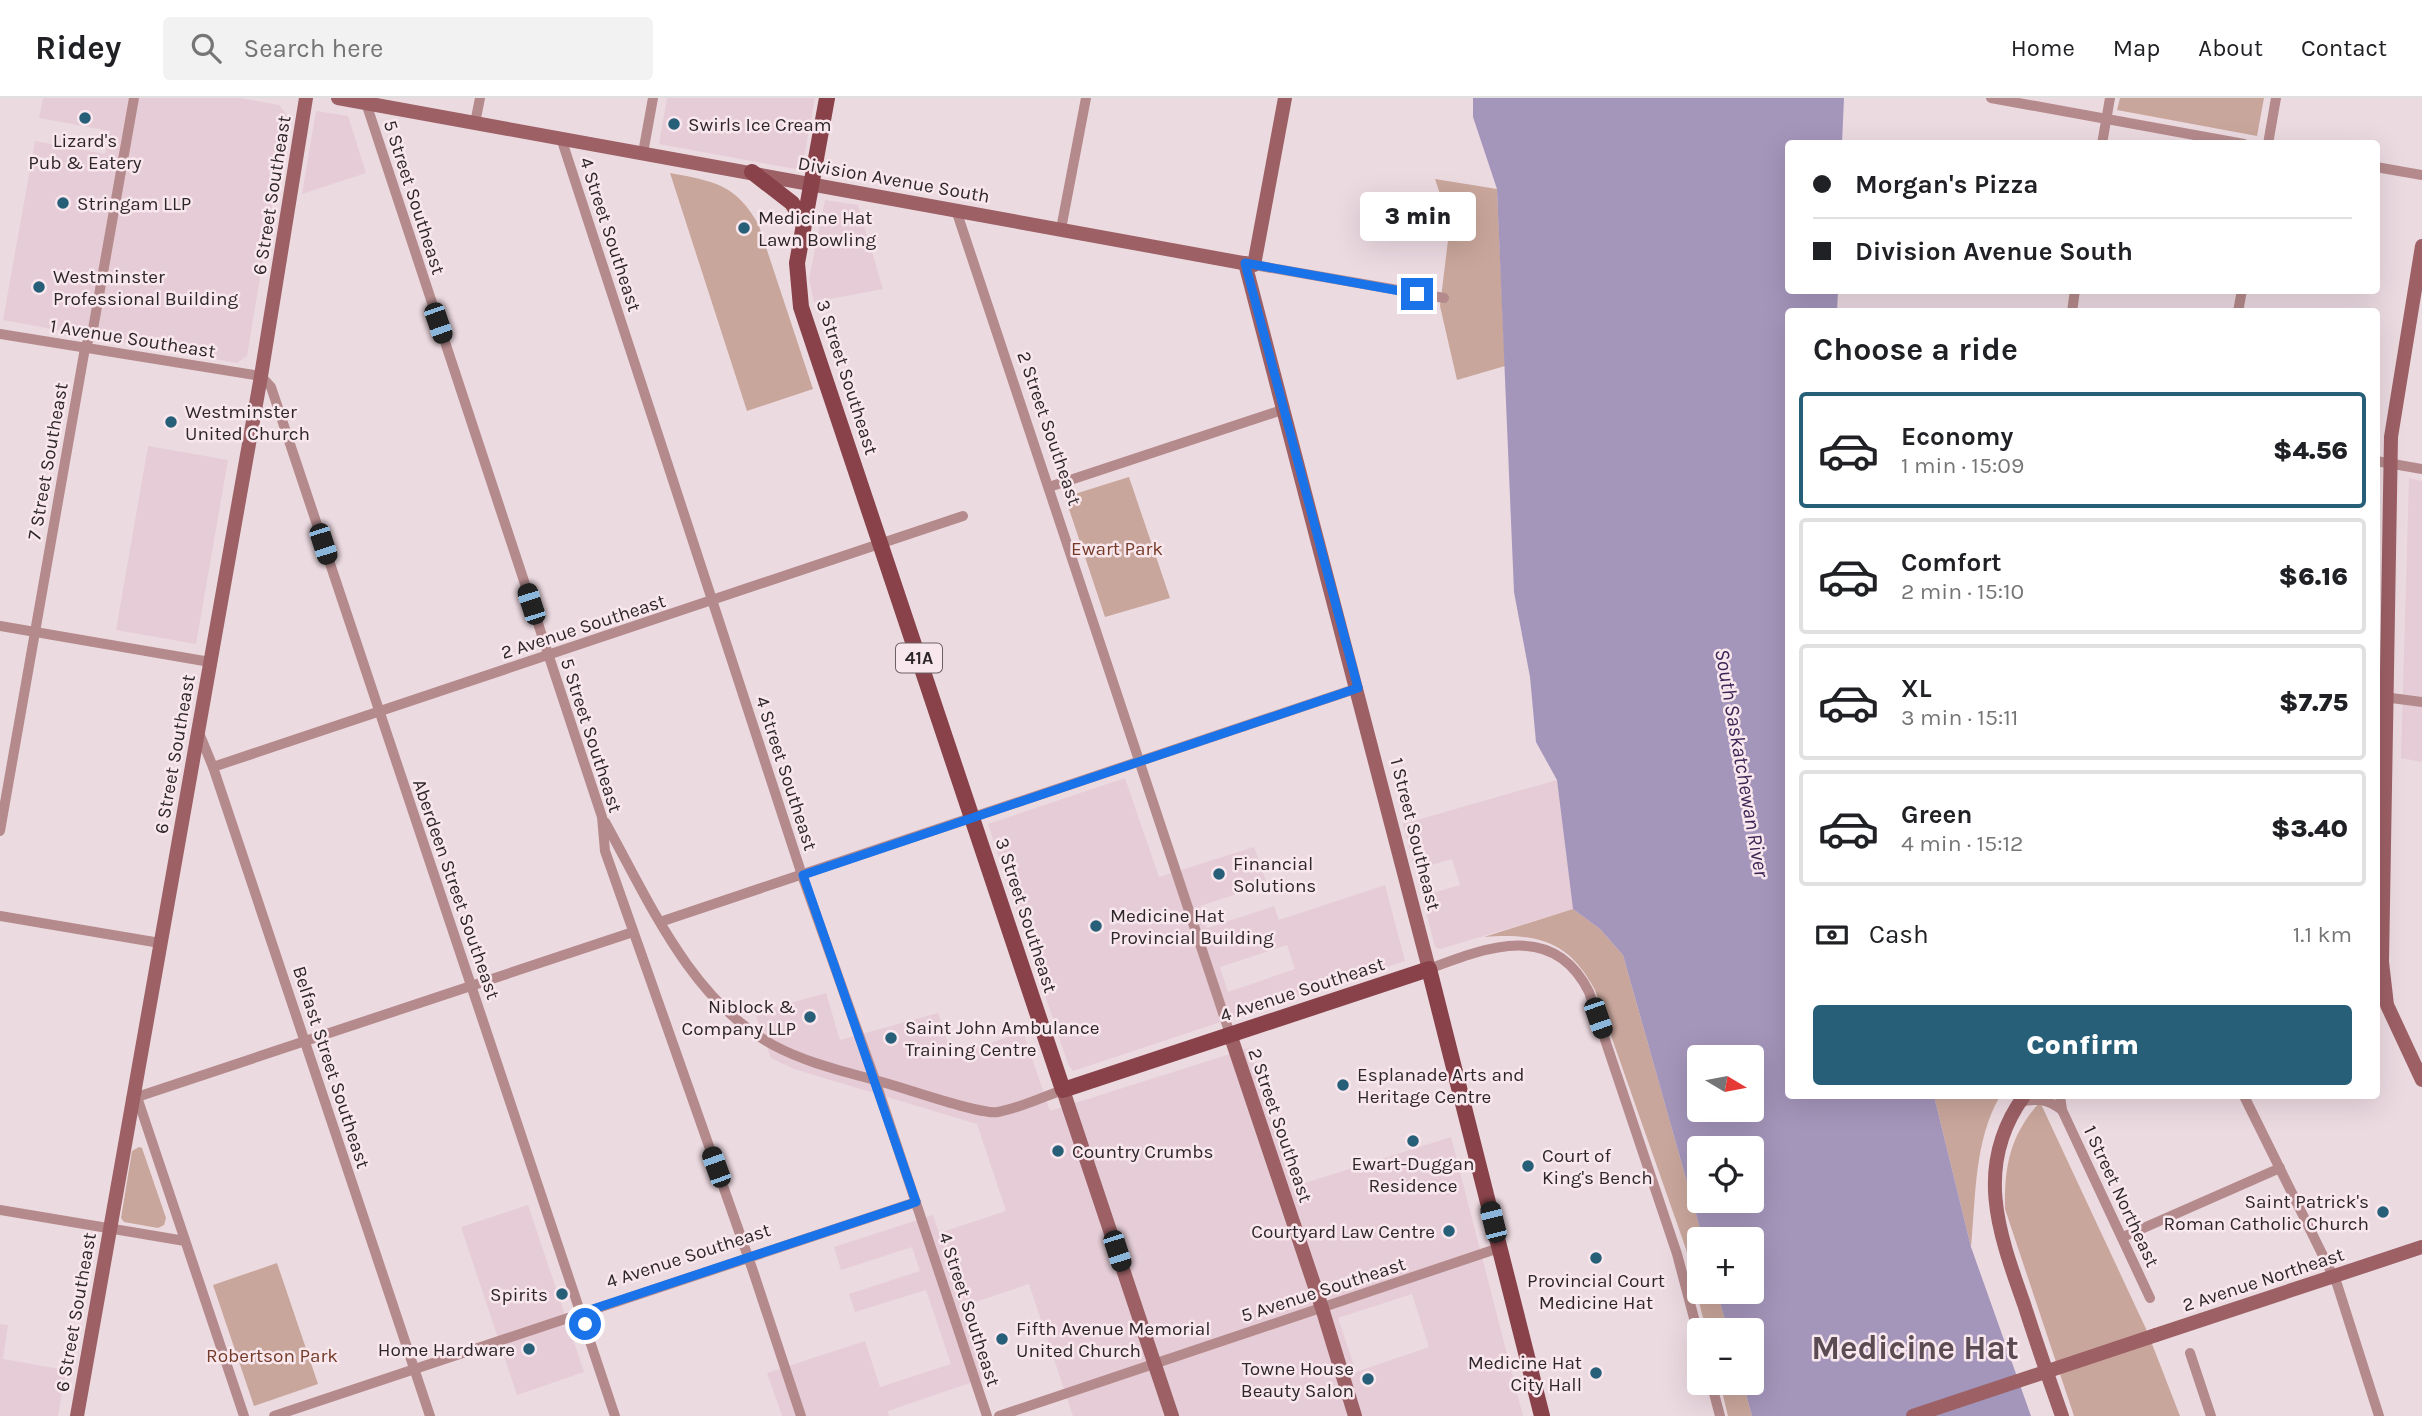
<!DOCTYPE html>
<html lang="en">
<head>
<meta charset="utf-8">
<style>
	body { margin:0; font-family:Karla,sans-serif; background:#f2f2f2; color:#202124; height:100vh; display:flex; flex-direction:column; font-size:26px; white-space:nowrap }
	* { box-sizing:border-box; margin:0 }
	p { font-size:23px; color:#757577 }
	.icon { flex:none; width:38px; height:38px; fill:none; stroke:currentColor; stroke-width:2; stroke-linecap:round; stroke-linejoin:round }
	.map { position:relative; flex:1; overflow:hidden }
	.drawer { position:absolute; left:1785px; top:210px; width:595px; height:791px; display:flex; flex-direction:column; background:#fff; border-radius:7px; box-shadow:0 7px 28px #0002 }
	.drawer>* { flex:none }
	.hud { position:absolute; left:1785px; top:42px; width:595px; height:154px; border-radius:7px; box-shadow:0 7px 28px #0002; display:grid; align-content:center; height:154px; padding:0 28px; background:#fff }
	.needle { width:46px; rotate:100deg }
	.tools { position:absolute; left:1687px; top:947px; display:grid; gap:14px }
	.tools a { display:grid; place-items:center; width:77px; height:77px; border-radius:7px; background:#fff; box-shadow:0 7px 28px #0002; font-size:35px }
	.end { position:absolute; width:32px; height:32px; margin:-16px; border:9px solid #1a73e8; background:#fff; box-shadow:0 0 0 4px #fff }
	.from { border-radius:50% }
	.bubble { position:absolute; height:49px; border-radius:7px; background:#fff; box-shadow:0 7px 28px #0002; font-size:23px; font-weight:800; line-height:49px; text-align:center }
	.car { position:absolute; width:21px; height:42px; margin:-21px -10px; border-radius:9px; box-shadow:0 0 5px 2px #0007; background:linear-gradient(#222 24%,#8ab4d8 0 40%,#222 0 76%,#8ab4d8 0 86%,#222 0) }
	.hud b { display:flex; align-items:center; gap:24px; height:66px; font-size:26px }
	.hud b+b { border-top:2px solid #e0e0e0 }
	.hud i { width:18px; height:18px; background:#202124 }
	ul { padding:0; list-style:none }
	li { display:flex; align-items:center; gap:21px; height:116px; margin:0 14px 10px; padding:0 14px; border:4px solid #e0e0e0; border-radius:7px }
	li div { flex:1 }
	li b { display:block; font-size:26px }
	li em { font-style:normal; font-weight:800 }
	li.on { border-color:#275e78 }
	li>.icon { width:63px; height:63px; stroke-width:1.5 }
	h2 { padding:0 28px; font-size:32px; line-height:84px }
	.pay { display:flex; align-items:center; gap:18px; height:77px; padding:0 28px; font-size:26px }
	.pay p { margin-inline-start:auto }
	.button { display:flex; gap:14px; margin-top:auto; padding:14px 28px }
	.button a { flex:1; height:80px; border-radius:7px; background:#275e78; color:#fff; font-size:28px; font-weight:800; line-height:80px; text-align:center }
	header { display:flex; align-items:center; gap:42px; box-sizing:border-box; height:98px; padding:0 35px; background:#fff; border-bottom:2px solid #e0e0e0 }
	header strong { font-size:33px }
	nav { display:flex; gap:38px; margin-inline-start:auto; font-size:24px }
	.search { width:490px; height:63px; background:#f2f2f2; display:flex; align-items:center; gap:18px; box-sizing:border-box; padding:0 24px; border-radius:7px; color:#757577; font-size:26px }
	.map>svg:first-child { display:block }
</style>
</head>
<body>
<header>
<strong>Ridey</strong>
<div class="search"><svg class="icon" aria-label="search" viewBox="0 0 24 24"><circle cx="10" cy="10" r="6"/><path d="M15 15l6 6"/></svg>Search here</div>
<nav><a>Home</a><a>Map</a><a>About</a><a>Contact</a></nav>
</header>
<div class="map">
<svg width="2422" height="1318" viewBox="0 0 2422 1318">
	<rect width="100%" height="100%" fill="#ecdae1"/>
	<g fill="#e5ccd6" fill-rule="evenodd">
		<path d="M43 0H241L279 7 287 17 247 258 237 265 3 222 35 43 105 56 110 33 39 20Z"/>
		<path d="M667 0H815L803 65 795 71 659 46Z"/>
		<path d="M316 13 348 18 366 75 302 96Z"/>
		<path d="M825 102 858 107 883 191 814 204 809 181Z"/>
		<path d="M148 348 228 362 196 546 116 532Z"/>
		<path d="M2409 380 2422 383V664L2401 660Z"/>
		<path d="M1125 680 1159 779 1254 749 1267 786 1200 808 1207 830 1274 808 1279 822 1385 787 1405 863 1073 973 1068 966 988 726ZM1287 847 1295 871 1228 894 1220 869Z"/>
		<path d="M1557 682 1573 811 1440 851 1435 849 1422 798 1460 787 1452 761 1415 772 1403 726Z"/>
		<path d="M826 895 840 942 938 915 952 958 1023 934 1050 1013 1249 950 1292 1089 1451 1039 1523 1318H1073L1029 1186 963 1208 987 1279 888 1313 889 1318H782L767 1275 865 1243 880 1289 951 1266 926 1192 855 1214 849 1196 920 1173 912 1149 841 1172 834 1149 933 1117 939 1135 1006 1113 977 1026 794 971 771 960 755 915ZM1412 1196 1429 1249 1356 1274 1338 1220Z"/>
		<path d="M528 1107 584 1274 517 1297 461 1129Z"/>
		<path d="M0 1226 8 1227 3 1261 66 1272 58 1318H0Z"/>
	</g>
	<g fill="#c9a69b">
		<path d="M2120 0H2264L2257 38 2117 12Z"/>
		<path d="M670 75C713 83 737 86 759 128L813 291 747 313Z"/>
		<path d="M1435 81 1497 91 1505 268 1457 282 1440 208 1450 126Z"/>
		<path d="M1129 379 1170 500 1105 519 1065 399Z"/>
		<path d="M1573 811 1600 831 1623 857 1703 1141H1699V1194H1717L1728 1232H1706L1686 1151 1595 892C1569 843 1538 835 1484 839Z"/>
		<path d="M1934 998H2000C1974 1043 1976 1098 1971 1149Z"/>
		<path d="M2040 1004 2147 1233 2180 1318H2074L2005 1111C2004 1068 2010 1037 2040 1004Z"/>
		<path d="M139 1049 142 1050 166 1120 164 1127 158 1130 124 1124 121 1120 132 1053Z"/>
		<path d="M277 1165 318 1286 254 1308 213 1187Z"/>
		<path d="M1720 1285H1743L1752 1318H1728Z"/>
	</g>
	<path fill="#a495ba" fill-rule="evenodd" d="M1473 0H1844L1842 45 1788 46V192L1838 193 1837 213 1788 214V998H1934L1971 1149 2031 1318H1752L1743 1285 1752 1284V1232H1728L1717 1194H1752V1141H1703L1623 857 1600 831 1573 811 1557 682 1536 644 1530 579 1514 494 1497 91 1473 19ZM1699 959H1752V1012H1699ZM1699 1050H1752V1102H1699Z"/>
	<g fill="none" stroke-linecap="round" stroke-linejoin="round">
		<g stroke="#b58a8c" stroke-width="10">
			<path d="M1991 0 2244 46"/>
			<path d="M366 5 602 719 605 753 753 1173 801 1318"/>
			<path d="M475 25 480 0"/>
			<path d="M561 40 802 777 875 982 987 1318"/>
			<path d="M2102 46 2110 0"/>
			<path d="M2268 46 2276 0"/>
			<path d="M643 55 653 0"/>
			<path d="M2376 69 2422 77"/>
			<path d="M956 112 1230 936"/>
			<path d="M1061 131 1086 0"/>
			<path d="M1254 167 1444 200"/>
			<path d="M2072 214 2075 192"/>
			<path d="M2238 214 2242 192"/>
			<path d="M0 236 261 278 271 289 615 1318"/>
			<path d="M2376 363 2422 371"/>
			<path d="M1049 389 1282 312"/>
			<path d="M0 528 210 564"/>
			<path d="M2376 598 2422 604"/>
			<path d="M199 635 213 669 430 1318"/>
			<path d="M213 669 963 418"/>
			<path d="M605 724C649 803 690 901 773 947 808 966 851 975 889 986 910 992 981 1017 998 1014 1020 1010 1042 999 1063 992"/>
			<path d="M0 733 85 250 93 231 134 0"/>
			<path d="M0 818 160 845"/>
			<path d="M660 824 1358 590"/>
			<path d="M1429 871C1487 849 1554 823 1589 894L1677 1156 1699 1239"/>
			<path d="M2060 998 2062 1012 2150 1200"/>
			<path d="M2244 998 2337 1186 2379 1318"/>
			<path d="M137 999 244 1318"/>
			<path d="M131 1001 633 834"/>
			<path d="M2020 1004C2038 1000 2047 1001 2062 1012"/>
			<path d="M0 1112 185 1143"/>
			<path d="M2123 1139 2280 1070"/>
			<path d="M2190 1255 2211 1318"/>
			<path d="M1711 1284 1720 1318"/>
			<path d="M274 1318 916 1104"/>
			<path d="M999 1318 1499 1150"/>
		</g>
		<g stroke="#9c6065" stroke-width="14">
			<path d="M338 0 1254 167 1285 0"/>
			<path d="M2422 148 2391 339 2382 864 2387 907 2422 982"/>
			<path d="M1245 165 1429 871"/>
			<path d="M1230 936 1322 1210 1355 1318"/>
			<path d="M1063 992 1172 1318"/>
			<path d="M2024 998C1974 1067 1998 1133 2024 1206 2036 1244 2049 1281 2062 1318"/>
			<path d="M2156 1237 2422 1149"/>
			<path d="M77 1318 261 278 306 0"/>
		</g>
		<g stroke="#894249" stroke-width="16">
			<path d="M827 0 797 165 801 209 1063 992 1429 871 1542 1318"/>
			<path d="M752 74 792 105 804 125"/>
		</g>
		<path stroke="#9c6065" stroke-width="14" d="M1913 1318 2156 1237"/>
	</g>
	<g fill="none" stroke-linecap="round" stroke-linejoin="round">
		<path stroke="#1a73e8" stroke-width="9" d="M585 1226 581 1215 916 1104 803 777 1358 590 1245 165 1417 196"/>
	</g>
	<g fill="#275e78" stroke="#f9e7ee" stroke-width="2.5">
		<circle cx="85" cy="20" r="7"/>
		<circle cx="674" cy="26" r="7"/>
		<circle cx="63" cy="105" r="7"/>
		<circle cx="744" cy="130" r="7"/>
		<circle cx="39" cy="189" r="7"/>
		<circle cx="171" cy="324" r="7"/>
		<circle cx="1219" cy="776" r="7"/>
		<circle cx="1096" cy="828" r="7"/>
		<circle cx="810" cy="919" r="7"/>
		<circle cx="891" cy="940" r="7"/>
		<circle cx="1343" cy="987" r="7"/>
		<circle cx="1413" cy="1043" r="7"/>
		<circle cx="1058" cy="1053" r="7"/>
		<circle cx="1528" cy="1068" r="7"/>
		<circle cx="2383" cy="1114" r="7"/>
		<circle cx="1449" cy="1133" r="7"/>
		<circle cx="1596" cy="1160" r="7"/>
		<circle cx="562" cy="1196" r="7"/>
		<circle cx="1002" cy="1241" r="7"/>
		<circle cx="529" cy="1251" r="7"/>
		<circle cx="1596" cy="1275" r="7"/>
		<circle cx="1368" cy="1281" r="7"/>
	</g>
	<g text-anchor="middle" stroke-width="5" stroke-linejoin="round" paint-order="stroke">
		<rect fill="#f9e7ee" stroke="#6b6165" stroke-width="2" x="896" y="545.5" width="46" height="29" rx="5"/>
		<g font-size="18" font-weight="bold" fill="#2e272a">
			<text x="919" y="566">41A</text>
		</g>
		<g font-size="19" fill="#2e272a" stroke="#f9e7ee" text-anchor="start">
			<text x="688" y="33">Swirls Ice Cream</text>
			<text x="85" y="49" text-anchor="middle">Lizard's<tspan x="85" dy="22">Pub &amp; Eatery</tspan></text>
			<text x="77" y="112">Stringam LLP</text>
			<text x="758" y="126">Medicine Hat<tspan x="758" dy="22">Lawn Bowling</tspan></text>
			<text x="53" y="185">Westminster<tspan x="53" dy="22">Professional Building</tspan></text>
			<text x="185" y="320">Westminster<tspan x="185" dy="22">United Church</tspan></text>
			<text x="1233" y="772">Financial<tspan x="1233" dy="22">Solutions</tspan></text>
			<text x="1110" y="824">Medicine Hat<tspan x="1110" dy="22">Provincial Building</tspan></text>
			<text x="796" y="915" text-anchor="end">Niblock &amp;<tspan x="796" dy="22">Company LLP</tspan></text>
			<text x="905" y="936">Saint John Ambulance<tspan x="905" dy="22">Training Centre</tspan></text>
			<text x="1357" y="983">Esplanade Arts and<tspan x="1357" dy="22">Heritage Centre</tspan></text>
			<text x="1072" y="1060">Country Crumbs</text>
			<text x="1542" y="1064">Court of<tspan x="1542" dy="22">King's Bench</tspan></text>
			<text x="1413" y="1072" text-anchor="middle">Ewart-Duggan<tspan x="1413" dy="22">Residence</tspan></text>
			<text x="2369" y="1110" text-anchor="end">Saint Patrick's<tspan x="2369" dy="22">Roman Catholic Church</tspan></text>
			<text x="1435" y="1140" text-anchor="end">Courtyard Law Centre</text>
			<text x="1596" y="1189" text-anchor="middle">Provincial Court<tspan x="1596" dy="22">Medicine Hat</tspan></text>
			<text x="548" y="1203" text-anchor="end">Spirits</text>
			<text x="1016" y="1237">Fifth Avenue Memorial<tspan x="1016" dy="22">United Church</tspan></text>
			<text x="515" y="1258" text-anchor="end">Home Hardware</text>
			<text x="1582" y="1271" text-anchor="end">Medicine Hat<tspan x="1582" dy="22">City Hall</tspan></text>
			<text x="1354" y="1277" text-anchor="end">Towne House<tspan x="1354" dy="22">Beauty Salon</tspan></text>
		</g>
		<g font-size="19" fill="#2e272a" stroke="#f9e7ee">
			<text transform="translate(894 81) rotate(10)" y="7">Division Avenue South</text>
			<text transform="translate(271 97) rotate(-81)" y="7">6 Street Southeast</text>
			<text transform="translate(415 99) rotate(72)" y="7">5 Street Southeast</text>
			<text transform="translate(611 136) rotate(72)" y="7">4 Street Southeast</text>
			<text transform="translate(133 240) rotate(9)" y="7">1 Avenue Southeast</text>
			<text transform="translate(848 279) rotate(72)" y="7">3 Street Southeast</text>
			<text transform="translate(1050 330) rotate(71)" y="7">2 Street Southeast</text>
			<text transform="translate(47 363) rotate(-80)" y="7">7 Street Southeast</text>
			<text transform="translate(583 528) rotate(-18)" y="7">2 Avenue Southeast</text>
			<text transform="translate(592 637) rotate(72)" y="7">5 Street Southeast</text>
			<text transform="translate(174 656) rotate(-80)" y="7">6 Street Southeast</text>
			<text transform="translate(787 675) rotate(72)" y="7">4 Street Southeast</text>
			<text transform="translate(1416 736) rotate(76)" y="7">1 Street Southeast</text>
			<text transform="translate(457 791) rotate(71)" y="7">Aberdeen Street Southeast</text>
			<text transform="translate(1027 817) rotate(72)" y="7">3 Street Southeast</text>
			<text transform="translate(1302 891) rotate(-18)" y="7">4 Avenue Southeast</text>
			<text transform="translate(332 969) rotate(72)" y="7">Belfast Street Southeast</text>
			<text transform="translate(1281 1027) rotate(71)" y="7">2 Street Southeast</text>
			<text transform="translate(2122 1098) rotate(65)" y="7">1 Street Northeast</text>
			<text transform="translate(688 1157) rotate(-18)" y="7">4 Avenue Southeast</text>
			<text transform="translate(2263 1181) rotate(-18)" y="7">2 Avenue Northeast</text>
			<text transform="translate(1323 1191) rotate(-18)" y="7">5 Avenue Southeast</text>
			<text transform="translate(970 1211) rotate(72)" y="7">4 Street Southeast</text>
			<text transform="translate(75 1214) rotate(-80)" y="7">6 Street Southeast</text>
		</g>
		<g font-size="19" fill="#743b28" stroke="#f9e7ee">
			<text x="1117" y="457">Ewart Park</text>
			<text x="272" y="1264">Robertson Park</text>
		</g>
		<g font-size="21" font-style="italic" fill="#3c2656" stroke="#f9e7ee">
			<text transform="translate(1742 665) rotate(80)" y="7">South Saskatchewan River</text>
		</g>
		<g font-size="33" font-weight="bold" fill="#594b51" stroke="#f9e7ee">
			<text x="1915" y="1261">Medicine Hat</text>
		</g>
	</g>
</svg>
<div class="tools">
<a><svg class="needle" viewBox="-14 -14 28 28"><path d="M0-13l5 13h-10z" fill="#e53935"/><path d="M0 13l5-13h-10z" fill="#757577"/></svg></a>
<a><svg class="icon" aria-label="locate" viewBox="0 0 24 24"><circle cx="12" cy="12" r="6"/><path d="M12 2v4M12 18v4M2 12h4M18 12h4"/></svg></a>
<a>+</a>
<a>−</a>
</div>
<i class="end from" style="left:585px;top:1226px"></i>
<i class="end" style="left:1417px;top:196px"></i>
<div class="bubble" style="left:1360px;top:94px;width:116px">3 min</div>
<i class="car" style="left:438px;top:225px;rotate:161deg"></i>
<i class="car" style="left:323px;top:446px;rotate:162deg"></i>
<i class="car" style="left:531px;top:506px;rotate:342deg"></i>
<i class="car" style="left:1598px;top:920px;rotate:161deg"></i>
<i class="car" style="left:716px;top:1069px;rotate:340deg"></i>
<i class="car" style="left:1493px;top:1124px;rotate:346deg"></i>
<i class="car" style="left:1117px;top:1153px;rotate:162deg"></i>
<div class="hud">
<b><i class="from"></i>Morgan's Pizza</b>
<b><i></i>Division Avenue South</b>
</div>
<section class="drawer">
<h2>Choose a ride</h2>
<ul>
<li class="on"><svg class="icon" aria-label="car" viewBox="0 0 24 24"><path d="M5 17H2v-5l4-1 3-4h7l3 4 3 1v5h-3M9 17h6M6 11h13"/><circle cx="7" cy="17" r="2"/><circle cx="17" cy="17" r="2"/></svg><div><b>Economy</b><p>1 min · 15:09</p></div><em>$4.56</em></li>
<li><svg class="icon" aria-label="car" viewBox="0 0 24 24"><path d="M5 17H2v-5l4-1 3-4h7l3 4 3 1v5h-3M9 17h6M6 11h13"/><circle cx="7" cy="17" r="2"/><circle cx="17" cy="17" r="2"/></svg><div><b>Comfort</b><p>2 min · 15:10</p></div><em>$6.16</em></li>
<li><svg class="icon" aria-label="car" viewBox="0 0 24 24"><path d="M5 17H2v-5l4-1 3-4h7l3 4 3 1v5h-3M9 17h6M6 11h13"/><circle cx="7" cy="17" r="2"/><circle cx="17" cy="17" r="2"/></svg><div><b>XL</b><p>3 min · 15:11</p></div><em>$7.75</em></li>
<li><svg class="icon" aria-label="car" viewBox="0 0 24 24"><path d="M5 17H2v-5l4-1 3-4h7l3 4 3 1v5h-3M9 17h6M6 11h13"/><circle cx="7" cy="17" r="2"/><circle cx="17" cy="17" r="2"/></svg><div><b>Green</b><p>4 min · 15:12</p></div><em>$3.40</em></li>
</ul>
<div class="pay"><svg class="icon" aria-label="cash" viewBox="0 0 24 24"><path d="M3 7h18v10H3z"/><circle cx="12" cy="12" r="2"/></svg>Cash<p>1.1 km</p></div>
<div class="button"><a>Confirm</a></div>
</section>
</div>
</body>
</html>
